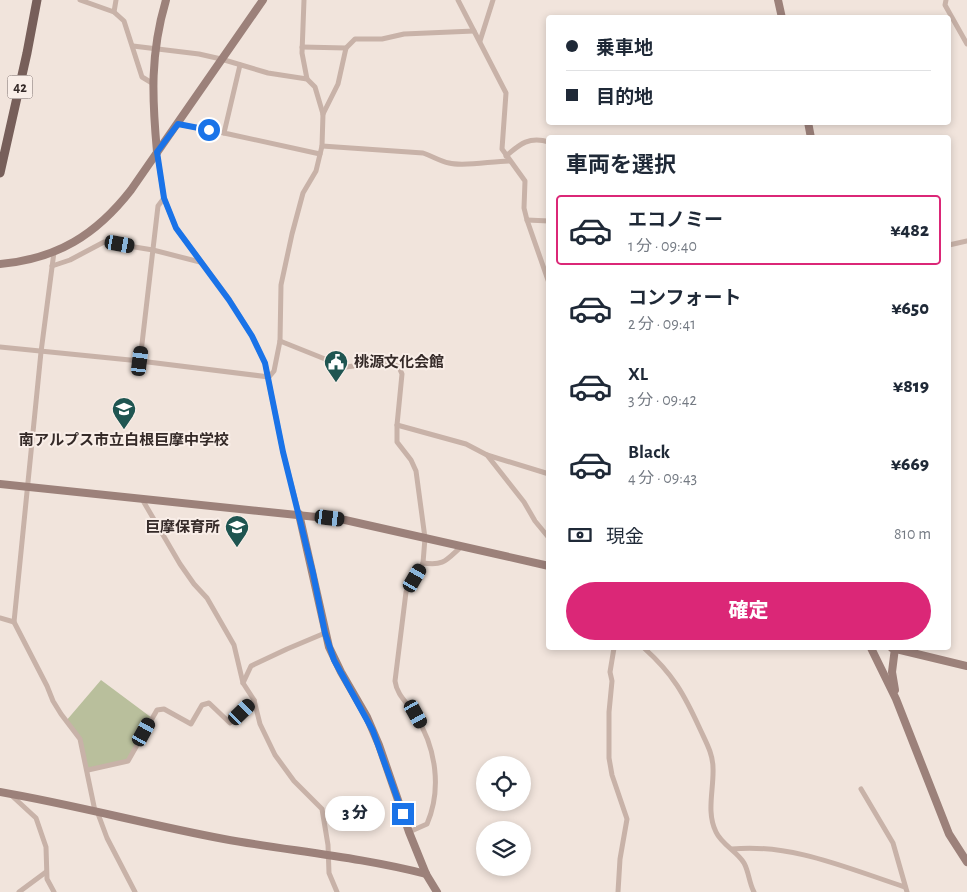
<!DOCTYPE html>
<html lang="ja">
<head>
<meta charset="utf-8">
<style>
	body { margin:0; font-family:"Alegreya Sans","Noto Sans JP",sans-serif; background:#f2f2f3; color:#1f2937; height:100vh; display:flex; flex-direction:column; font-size:19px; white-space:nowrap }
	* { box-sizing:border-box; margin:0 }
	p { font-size:16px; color:#747a83 }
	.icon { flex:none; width:28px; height:28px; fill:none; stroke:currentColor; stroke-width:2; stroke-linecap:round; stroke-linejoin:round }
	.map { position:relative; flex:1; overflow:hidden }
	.sheet { position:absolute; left:546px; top:135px; width:405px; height:515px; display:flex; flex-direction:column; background:#fff; border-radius:5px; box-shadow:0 2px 8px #0003 }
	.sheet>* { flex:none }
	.hud { position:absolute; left:546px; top:15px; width:405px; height:110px; border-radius:5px; box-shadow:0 2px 8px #0003; display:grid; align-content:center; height:110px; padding:0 20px; background:#fff }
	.tools { position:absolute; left:476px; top:756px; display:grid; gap:10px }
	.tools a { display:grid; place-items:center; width:55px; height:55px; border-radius:50%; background:#fff; box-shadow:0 2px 8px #0003; font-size:25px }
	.end { position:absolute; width:22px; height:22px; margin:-11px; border:6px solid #1a73e8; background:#fff; box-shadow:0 0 0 2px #fff }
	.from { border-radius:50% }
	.bubble { position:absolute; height:35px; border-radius:18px; background:#fff; box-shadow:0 2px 8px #0003; font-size:16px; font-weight:800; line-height:35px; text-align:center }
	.car { position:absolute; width:15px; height:30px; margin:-15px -8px; border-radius:6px; box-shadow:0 0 4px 1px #0007; background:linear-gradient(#222 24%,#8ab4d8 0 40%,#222 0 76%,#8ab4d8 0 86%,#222 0) }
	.hud b { display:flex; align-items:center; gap:18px; height:48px; font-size:19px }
	.hud b+b { border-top:1px solid #e0e1e3 }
	.hud i { width:12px; height:12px; background:#1f2937 }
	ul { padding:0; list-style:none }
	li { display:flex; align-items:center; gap:15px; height:70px; margin:0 10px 8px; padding:0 10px; border:2px solid transparent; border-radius:5px }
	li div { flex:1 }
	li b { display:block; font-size:19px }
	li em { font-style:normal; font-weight:800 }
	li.current { border-color:#db2777 }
	li>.icon { width:45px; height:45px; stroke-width:1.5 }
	h2 { padding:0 20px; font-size:22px; line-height:60px }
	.pay { display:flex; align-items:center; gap:12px; height:55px; padding:0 20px; font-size:19px }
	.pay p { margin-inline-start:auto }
	.action { display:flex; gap:10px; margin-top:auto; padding:10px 20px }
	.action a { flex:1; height:58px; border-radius:30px; background:#db2777; color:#fff; font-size:20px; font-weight:800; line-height:58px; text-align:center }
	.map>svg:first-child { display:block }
</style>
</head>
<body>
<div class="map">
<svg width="967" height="892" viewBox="0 0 967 892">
	<rect width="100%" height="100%" fill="#f1e4dc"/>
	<path fill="#b9bf9c" d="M101 680 152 718 128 761 88 770 80 739 66 721Z"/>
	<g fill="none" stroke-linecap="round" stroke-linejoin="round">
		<g stroke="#c8b2a8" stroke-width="5">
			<path d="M80 0 114 12 124 21 142 77 152 83"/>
			<path d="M304 0 302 53 307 79"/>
			<path d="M458 0 506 93 502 149 525 181 524 208 527 220 549 283"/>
			<path d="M946 0 945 5 967 44"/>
			<path d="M114 12 116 0"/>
			<path d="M480 41 493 0"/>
			<path d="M133 46 199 54 221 59 268 73 307 79 315 87 323 114 322 146 316 171 303 193 292 234 281 285 280 341 274 371 269 377"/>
			<path d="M302 47 346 48 355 39H382L404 34 474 31"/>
			<path d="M240 65 224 133 320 154"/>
			<path d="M323 114 338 84 346 48"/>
			<path d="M178 124 224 133"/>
			<path d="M322 146 423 153C432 156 440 161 449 163 464 167 492 161 509 161"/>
			<path d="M157 153 164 198 176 228 229 299 252 336 265 363 283 452 299 514"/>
			<path d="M506 156C520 144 529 136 549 142"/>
			<path d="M527 220 549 221"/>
			<path d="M949 245 967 241"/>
			<path d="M54 252 41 352 14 622 47 686 53 701 61 714 80 739 95 811"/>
			<path d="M52 266 70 260 104 242 153 250 200 262"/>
			<path d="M280 341 345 367 389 362 399 367 402 374 397 425V442L411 460 416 471 425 538 423 563 406 592 395 681C397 696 408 703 416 716 436 748 442 789 427 824L409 832"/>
			<path d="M0 347 140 361 269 377"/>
			<path d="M140 361 158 206 164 198"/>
			<path d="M397 425 466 444 487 455 524 502 535 521 549 538"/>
			<path d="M487 455 549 474"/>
			<path d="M142 499 180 564 194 584 207 598 234 645 243 683 254 700 260 724 275 755 294 781 322 809 328 845 329 873 337 892"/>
			<path d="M423 563C445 566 446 560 462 546"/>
			<path d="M0 618 14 622"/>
			<path d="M614 648 610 672 612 681 609 712V758L612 775 627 819 620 859 618 892"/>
			<path d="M644 648C673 674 684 694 700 729 706 742 713 754 713 768 714 789 706 812 716 832 722 845 737 851 744 863 749 872 749 883 754 892"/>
			<path d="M243 683 251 666 287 649 325 633"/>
			<path d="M88 770 128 761 157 710 164 709 191 724 202 705 209 703 230 723 254 700"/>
			<path d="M861 789 893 843 907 892"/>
			<path d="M10 794 36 818 46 847 47 879 54 892"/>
			<path d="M97 811 107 838 135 892"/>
			<path d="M732 849C792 843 849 869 905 887"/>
			<path d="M19 892 46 872"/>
		</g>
		<g stroke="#9c817a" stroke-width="8">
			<path d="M778 0 782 18"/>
			<path d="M808 122 811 138"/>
			<path d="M157 152C152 97 150 54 166 0"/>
			<path d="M0 264C57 259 96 235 131 190L263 0"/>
			<path d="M0 484 345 520 549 566"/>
			<path d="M299 514 329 647 341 672 367 717 379 745 409 832 426 874 437 892"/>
			<path d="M871 648 896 699 949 834 967 862"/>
			<path d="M892 648 967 666"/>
			<path d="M895 648 892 672 895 690"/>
			<path d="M0 792C75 805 149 825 224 839 291 851 360 857 426 874"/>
		</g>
		<path stroke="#775f5a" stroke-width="9" d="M0 173 27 53 37 0"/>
	</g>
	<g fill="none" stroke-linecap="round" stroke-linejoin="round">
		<path stroke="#1a73e8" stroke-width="6" d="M209 130 178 124 157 152 164 198 176 228 229 300 252 336 265 363 283 452 313 573 325 633 334 660 373 731 403 814"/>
	</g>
	<defs>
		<g id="civic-pin" transform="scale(1.25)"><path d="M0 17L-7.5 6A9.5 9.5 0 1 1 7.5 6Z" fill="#1f5551" stroke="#f9eee8"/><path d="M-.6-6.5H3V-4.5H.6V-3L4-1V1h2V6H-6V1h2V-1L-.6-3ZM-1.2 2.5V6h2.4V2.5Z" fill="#fff"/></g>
		<g id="school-pin" transform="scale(1.25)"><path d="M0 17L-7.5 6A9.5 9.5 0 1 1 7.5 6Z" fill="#1f5551" stroke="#f9eee8"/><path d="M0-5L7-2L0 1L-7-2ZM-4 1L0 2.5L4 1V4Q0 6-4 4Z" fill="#fff"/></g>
	</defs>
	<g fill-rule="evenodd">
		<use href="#civic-pin" x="336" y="362"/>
		<use href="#school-pin" x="124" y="409"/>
		<use href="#school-pin" x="237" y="527"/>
	</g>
	<g text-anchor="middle" stroke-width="4" stroke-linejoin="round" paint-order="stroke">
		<rect fill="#f9eee8" stroke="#706562" stroke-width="1" x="7.5" y="75.5" width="25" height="23" rx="4"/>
		<g font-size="14" font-weight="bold" fill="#352a28">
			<text x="20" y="92">42</text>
		</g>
		<g font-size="15" font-weight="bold" fill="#352a28" stroke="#f9eee8" text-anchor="start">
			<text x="354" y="367">桃源文化会館</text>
			<text x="124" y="445" text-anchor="middle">南アルプス市立白根巨摩中学校</text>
			<text x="220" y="532" text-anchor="end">巨摩保育所</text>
		</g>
	</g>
</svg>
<div class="tools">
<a><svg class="icon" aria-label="locate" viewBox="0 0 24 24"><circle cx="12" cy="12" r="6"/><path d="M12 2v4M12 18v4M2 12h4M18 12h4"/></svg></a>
<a><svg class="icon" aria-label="layers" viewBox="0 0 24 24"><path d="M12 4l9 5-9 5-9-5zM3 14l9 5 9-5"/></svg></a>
</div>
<i class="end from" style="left:209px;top:130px"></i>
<i class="end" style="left:403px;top:814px"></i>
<div class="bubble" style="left:325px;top:796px;width:60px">3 分</div>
<i class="car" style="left:120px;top:244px;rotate:100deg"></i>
<i class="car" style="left:140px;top:361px;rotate:7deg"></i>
<i class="car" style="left:330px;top:518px;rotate:97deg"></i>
<i class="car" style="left:415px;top:578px;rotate:30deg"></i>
<i class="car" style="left:242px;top:712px;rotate:46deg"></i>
<i class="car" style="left:416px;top:714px;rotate:151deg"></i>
<i class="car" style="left:144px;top:732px;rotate:29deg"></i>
<div class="hud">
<b><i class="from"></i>乗車地</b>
<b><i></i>目的地</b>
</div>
<section class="sheet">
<h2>車両を選択</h2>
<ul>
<li class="current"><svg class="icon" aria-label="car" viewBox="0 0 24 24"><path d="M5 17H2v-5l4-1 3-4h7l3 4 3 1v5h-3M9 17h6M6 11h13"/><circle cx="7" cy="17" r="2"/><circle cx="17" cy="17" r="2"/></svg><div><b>エコノミー</b><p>1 分 · 09:40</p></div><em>¥482</em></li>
<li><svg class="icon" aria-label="car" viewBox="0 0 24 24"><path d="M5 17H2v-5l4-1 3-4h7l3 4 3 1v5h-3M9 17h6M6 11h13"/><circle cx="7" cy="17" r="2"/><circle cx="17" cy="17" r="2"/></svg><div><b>コンフォート</b><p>2 分 · 09:41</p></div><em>¥650</em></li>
<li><svg class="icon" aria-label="car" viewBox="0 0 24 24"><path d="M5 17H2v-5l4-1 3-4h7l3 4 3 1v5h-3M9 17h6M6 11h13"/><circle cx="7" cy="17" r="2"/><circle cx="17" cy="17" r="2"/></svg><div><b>XL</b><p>3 分 · 09:42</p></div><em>¥819</em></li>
<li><svg class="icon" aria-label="car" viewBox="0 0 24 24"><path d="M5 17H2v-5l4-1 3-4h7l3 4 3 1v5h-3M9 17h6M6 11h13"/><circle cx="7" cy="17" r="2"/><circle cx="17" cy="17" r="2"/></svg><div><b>Black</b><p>4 分 · 09:43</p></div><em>¥669</em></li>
</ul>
<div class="pay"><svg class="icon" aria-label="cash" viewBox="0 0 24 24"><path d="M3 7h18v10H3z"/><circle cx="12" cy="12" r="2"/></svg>現金<p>810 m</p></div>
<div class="action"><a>確定</a></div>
</section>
</div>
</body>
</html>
